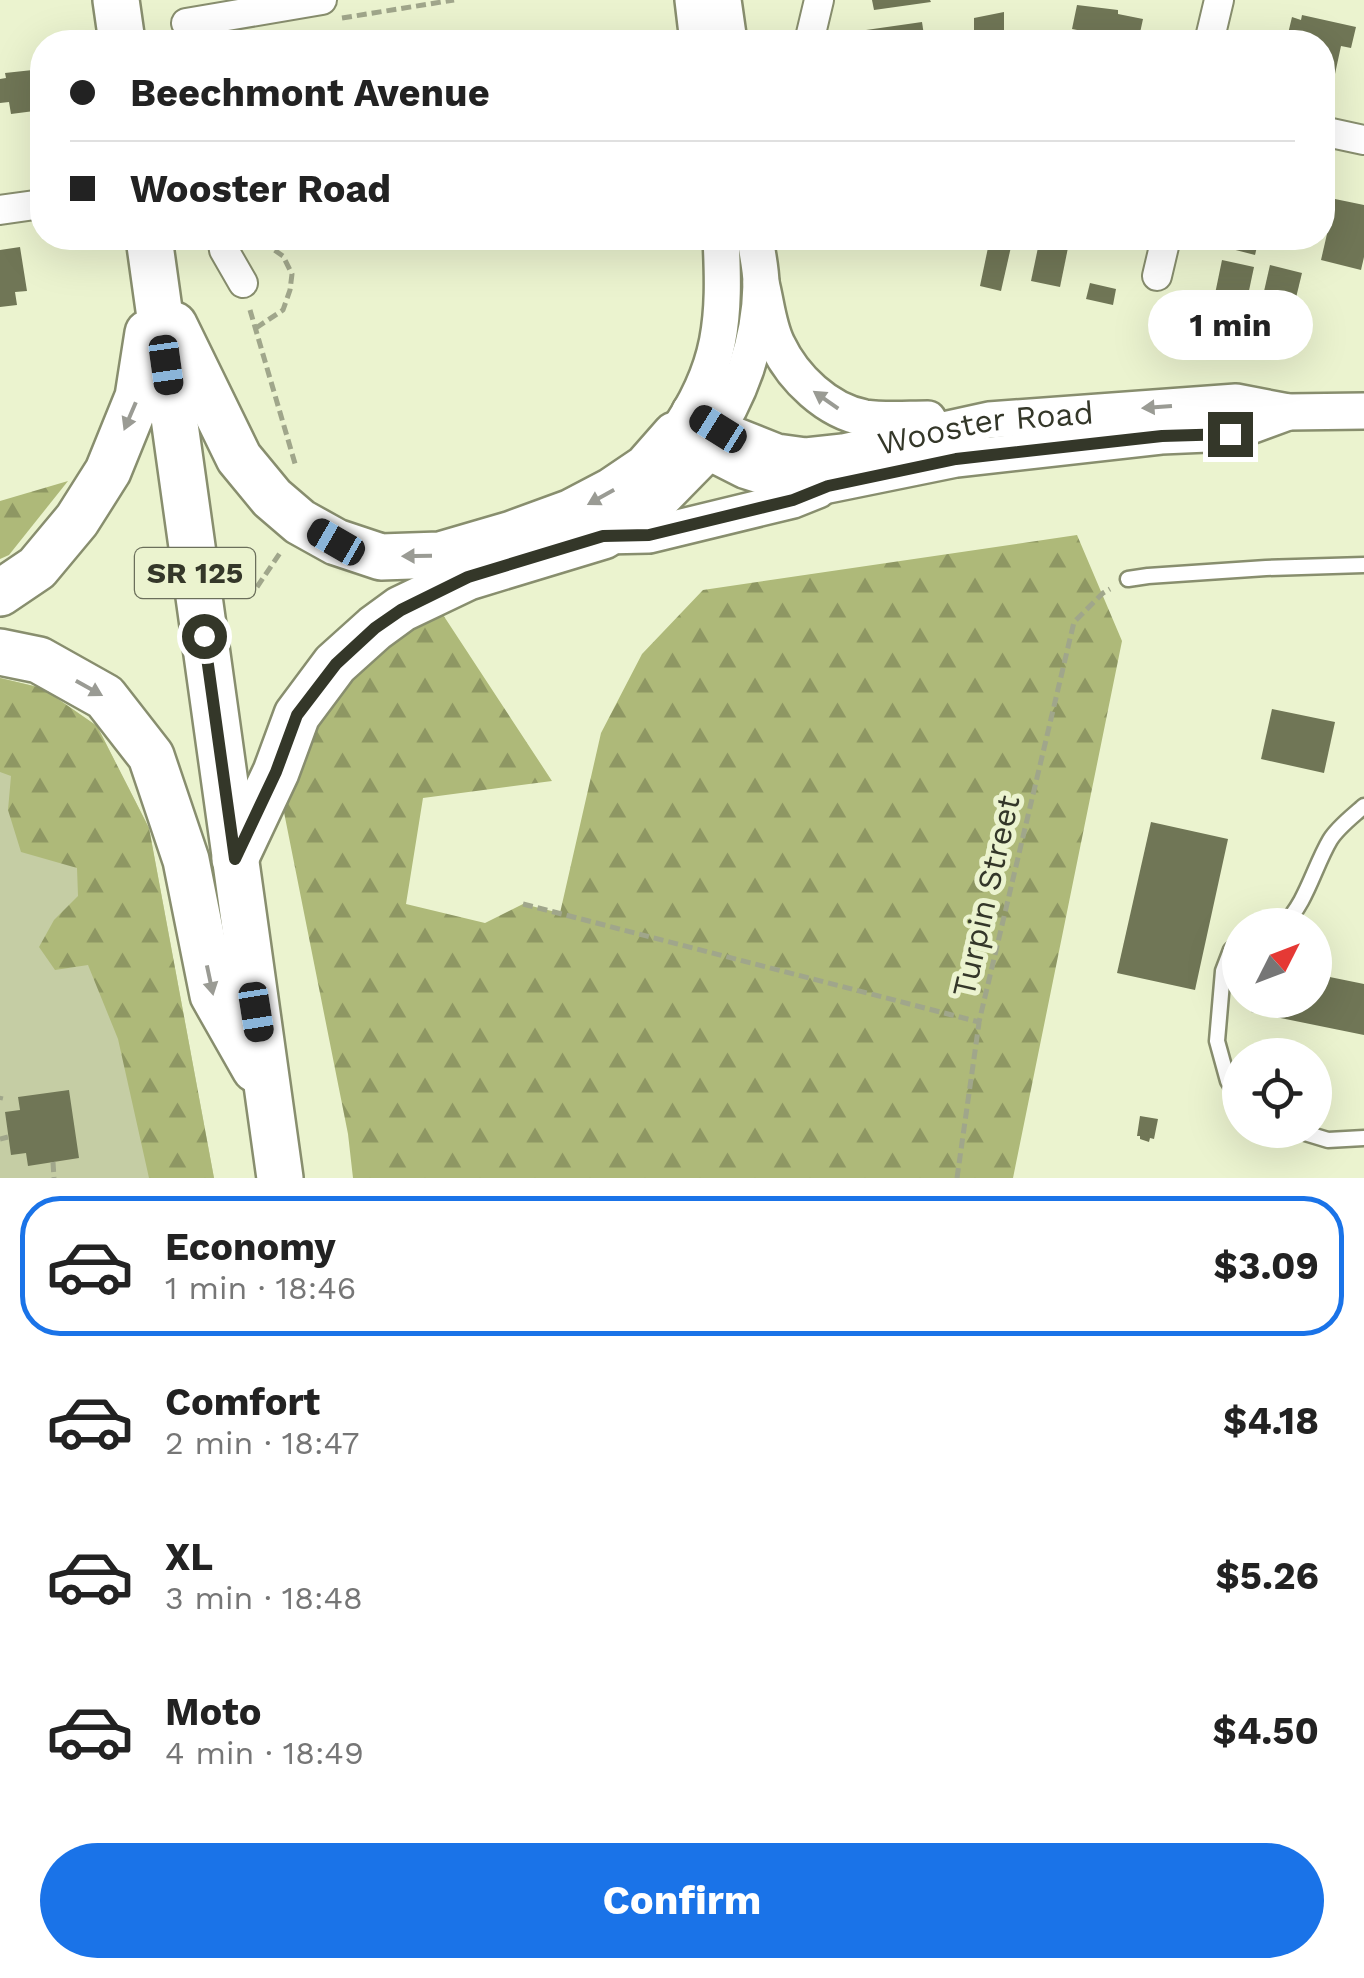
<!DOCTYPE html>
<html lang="en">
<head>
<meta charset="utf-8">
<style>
	body { margin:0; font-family:"Work Sans",sans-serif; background:#f2f2f2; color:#222; height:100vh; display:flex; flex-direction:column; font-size:38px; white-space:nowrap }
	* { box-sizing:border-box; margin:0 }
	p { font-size:32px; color:#767676 }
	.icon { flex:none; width:55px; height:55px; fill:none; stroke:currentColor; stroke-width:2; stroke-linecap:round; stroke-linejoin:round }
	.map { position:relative; height:1178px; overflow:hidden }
	.drawer { display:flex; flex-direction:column; background:#fff; flex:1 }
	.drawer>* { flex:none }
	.hud { position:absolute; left:30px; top:30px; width:1305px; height:220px; border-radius:40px; box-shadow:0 10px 40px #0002; display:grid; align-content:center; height:220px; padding:0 40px; background:#fff }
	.needle { width:65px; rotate:48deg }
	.controls { position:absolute; left:1222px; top:908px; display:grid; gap:20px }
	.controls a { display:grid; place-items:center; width:110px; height:110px; border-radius:50%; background:#fff; box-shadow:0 10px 40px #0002; font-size:50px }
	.end { position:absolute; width:45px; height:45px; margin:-22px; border:12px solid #343729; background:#fff; box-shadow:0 0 0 5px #fff }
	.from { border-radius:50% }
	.bubble { position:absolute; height:70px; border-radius:35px; background:#fff; box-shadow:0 10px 40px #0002; font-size:32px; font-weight:700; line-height:70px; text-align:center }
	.car { position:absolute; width:30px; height:60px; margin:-30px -15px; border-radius:12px; box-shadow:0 0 8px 2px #0007; background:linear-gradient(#222 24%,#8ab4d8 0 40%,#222 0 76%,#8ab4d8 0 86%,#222 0) }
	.hud b { display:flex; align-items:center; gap:35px; height:95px; font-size:38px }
	.hud b+b { border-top:2px solid #e0e0e0 }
	.hud i { width:25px; height:25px; background:#222 }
	ul { padding:18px 0 0; list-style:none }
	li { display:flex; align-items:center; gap:30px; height:140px; margin:0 20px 15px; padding:0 20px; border:5px solid transparent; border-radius:40px }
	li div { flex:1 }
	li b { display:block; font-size:38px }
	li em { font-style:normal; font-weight:700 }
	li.selected { border-color:#1a73e8 }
	li>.icon { width:90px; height:90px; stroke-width:1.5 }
	.action { display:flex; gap:20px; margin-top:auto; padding:20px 40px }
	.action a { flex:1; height:115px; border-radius:60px; background:#1a73e8; color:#fff; font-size:40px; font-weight:700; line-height:115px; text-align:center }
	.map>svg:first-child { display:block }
</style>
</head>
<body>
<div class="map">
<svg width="1364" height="1178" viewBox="0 0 1364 1178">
	<defs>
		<pattern id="forest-firs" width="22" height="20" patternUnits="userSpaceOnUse" patternTransform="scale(2.5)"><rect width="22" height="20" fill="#aeb979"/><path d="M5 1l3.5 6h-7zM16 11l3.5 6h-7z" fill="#8e9763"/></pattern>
	</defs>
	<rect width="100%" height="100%" fill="#ebf3cf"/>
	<path fill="#c5cda4" d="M0 678 42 688 97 726 149 828 214 1178H0Z"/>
	<g fill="url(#forest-firs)">
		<path d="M68 481 9 555 0 559V501Z"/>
		<path d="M1077 535 1122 641 1013 1178H353L348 1134 276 772 297 715 430 595 552 781 423 798 406 904 485 923 523 904 560 913 601 733 642 654 703 590Z"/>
		<path d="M0 678 42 688 97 726 149 828 214 1178H149L118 1039 88 965 55 970 39 947 54 920 78 896 77 868 21 852 8 810 11 776 0 772Z"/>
	</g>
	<g fill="#707656">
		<path d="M872 0H930L931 2 874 10Z"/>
		<path d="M1077 5 1118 10V14L1143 19 1138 42 1072 29Z"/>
		<path d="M1004 12V42H974V18Z"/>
		<path d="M1302 15 1356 27 1351 48 1341 46 1335 74 1322 71V42H1286L1292 17 1301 20Z"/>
		<path d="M922 22 925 42H860L859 31Z"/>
		<path d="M42 69V110L11 114 9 102 0 103V79L6 78 5 73Z"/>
		<path d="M1335 199 1364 205V257L1361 270 1321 260Z"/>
		<path d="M990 238H1013L1001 291 980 286Z"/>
		<path d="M1040 238H1070L1060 287 1031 281Z"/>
		<path d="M1226 238H1259L1255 255 1224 247Z"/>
		<path d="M20 247 27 291 15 292 17 305 0 307V250Z"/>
		<path d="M1222 260 1254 267 1247 300 1215 294Z"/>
		<path d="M1270 265 1302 273 1294 306 1262 300Z"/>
		<path d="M1090 283 1116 289 1113 305 1086 299Z"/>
		<path d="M1272 709 1335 722 1324 773 1261 759Z"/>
		<path d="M1151 822 1228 839 1195 990 1117 973Z"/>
		<path d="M1315 974 1364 984V1035L1251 1012 1253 1000H1315Z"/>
		<path d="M69 1090 79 1158 28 1166 26 1153 11 1155 5 1112 20 1110 18 1097Z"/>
		<path d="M1140 1116 1158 1119 1154 1139 1150 1138 1149 1142 1140 1139V1136H1137Z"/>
	</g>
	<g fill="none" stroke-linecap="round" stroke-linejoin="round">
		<g stroke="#888e6e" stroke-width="19">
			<g id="service">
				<path d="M1128 579 1148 576 1266 568 1364 565"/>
				<path d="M1283 925C1306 904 1314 867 1330 840 1338 827 1353 816 1364 806"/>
				<path d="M1240 942 1231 950 1223 971 1217 1041 1228 1081 1240 1100"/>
				<path d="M1295 1130 1328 1140 1364 1138"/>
			</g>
		</g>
		<g stroke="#888e6e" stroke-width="32">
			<g id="minor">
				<path d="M186 23 322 0"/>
				<path d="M809 42 819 0"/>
				<path d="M1209 42 1219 0"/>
				<path d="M1322 131 1364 140"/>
				<path d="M0 210 42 204"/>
				<path d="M222 238 224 250 243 283"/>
				<path d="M1157 276 1166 238"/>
			</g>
		</g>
		<g stroke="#888e6e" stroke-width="40">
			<g id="tertiary">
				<path d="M693 0 698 42"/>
				<path d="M723 0 729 42"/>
				<path d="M721 238C725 318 723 367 675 435L744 470 778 481 828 485 956 459 1161 436 1231 433 1288 412"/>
				<path d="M761 283C766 302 768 326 777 344 793 378 827 411 865 418 885 421 908 419 928 419"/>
				<path id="s1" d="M690 411 719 429 777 452 806 456 843 452 989 420 1236 402 1288 412 1364 411"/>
				<path d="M707 445C740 398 760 342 761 284 761 269 757 253 755 238"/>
				<path d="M603 536 649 535 793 500 818 490"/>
			</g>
		</g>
		<g stroke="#888e6e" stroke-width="50">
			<g id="trunk">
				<path d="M116 0 122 42"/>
				<path d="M149 238 280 1178"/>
				<path d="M174 325 239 458 272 498 300 522 336 542 381 557 440 555 512 534 572 512 612 491 646 468 675 435"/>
				<path d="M0 593 37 568 77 520 108 471 138 397 148 333"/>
				<path d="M0 652 39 660 105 697 151 756 186 860 213 995 255 1069"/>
				<path d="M235 859 276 772 297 715 335 664 375 628 401 609 468 577 603 536 657 498 704 450"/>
			</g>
		</g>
		<g stroke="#a0a68b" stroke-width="5" stroke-dasharray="10 5" stroke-linecap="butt">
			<path d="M342 18 454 0"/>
			<path d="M250 310 296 467"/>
			<path d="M256 328 283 310 290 290 292 274 283 256 257 238"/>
			<path d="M257 587 280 553"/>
			<path d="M523 904 979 1022 1074 622 1103 593 1110 589"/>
			<path d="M0 1100 1 1096"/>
			<path d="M0 1139 8 1137"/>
			<path d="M53 1162 54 1178"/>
			<path d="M957 1178 979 1023"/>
		</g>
		<use href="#service" stroke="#fff" stroke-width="14"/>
		<use href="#minor" stroke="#fff" stroke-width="28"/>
		<use href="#tertiary" stroke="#fff" stroke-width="35"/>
		<use href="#trunk" stroke="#fff" stroke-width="45"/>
	</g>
	<defs><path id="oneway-solid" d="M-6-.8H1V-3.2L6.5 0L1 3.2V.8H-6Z" transform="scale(2.5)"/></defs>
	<g fill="#9a9b94">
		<use href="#oneway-solid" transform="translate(826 400) rotate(-145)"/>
		<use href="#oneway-solid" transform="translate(1157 407) rotate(176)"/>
		<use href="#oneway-solid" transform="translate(130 416) rotate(113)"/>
		<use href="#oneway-solid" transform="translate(601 497) rotate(151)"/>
		<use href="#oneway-solid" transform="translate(417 556) rotate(179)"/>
		<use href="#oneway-solid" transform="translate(89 688) rotate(29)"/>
		<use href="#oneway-solid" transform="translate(210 980) rotate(78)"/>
	</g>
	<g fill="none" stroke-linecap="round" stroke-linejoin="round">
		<path stroke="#343729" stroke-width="12" d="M204 636 235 859 276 772 297 715 336 664 375 628 401 610 468 577 603 536 649 535 793 500 828 486 956 459 1162 436 1230 434"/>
	</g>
	<g text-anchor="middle" stroke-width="10" stroke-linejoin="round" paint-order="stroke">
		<rect fill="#ebf3cf" stroke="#6b6f5b" stroke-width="2.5" x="135" y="548" width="120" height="50" rx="8"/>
		<g font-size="30" font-weight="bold" fill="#343729">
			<text x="195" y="583">SR 125</text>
		</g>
		<g font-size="32" fill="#343729" stroke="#ebf3cf">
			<text dy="11" stroke="none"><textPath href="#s1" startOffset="308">Wooster Road</textPath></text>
			<text transform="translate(986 896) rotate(-77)" y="11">Turpin Street</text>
		</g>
	</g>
</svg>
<div class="controls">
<a><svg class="needle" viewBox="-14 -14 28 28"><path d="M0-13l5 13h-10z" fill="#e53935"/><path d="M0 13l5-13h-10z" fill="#767676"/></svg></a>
<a><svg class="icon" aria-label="locate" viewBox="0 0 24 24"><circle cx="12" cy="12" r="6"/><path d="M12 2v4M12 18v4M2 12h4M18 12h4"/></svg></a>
</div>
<i class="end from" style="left:204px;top:636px"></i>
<i class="end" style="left:1230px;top:434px"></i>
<div class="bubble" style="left:1148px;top:290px;width:165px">1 min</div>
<i class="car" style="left:166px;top:365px;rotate:172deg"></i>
<i class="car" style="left:718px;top:429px;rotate:302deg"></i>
<i class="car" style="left:336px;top:542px;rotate:300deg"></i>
<i class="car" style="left:256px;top:1012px;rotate:171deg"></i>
<div class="hud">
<b><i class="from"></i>Beechmont Avenue</b>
<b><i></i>Wooster Road</b>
</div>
</div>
<section class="drawer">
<ul>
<li class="selected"><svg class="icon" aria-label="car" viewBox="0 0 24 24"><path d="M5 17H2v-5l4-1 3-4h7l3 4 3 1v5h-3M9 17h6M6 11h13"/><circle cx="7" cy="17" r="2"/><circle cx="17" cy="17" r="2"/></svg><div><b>Economy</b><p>1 min · 18:46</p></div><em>$3.09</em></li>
<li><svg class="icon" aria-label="car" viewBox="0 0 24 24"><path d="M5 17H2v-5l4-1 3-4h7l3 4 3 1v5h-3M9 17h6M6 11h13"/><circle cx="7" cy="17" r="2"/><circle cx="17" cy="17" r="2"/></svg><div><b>Comfort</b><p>2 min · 18:47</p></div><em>$4.18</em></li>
<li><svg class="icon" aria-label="car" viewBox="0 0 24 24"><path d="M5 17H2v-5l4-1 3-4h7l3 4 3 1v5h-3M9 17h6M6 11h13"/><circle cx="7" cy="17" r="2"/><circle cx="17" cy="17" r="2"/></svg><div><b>XL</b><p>3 min · 18:48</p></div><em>$5.26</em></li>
<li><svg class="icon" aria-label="car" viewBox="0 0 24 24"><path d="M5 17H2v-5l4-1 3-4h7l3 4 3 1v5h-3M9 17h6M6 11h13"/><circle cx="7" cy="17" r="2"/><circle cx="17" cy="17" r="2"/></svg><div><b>Moto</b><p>4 min · 18:49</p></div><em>$4.50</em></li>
</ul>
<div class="action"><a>Confirm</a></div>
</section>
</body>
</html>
